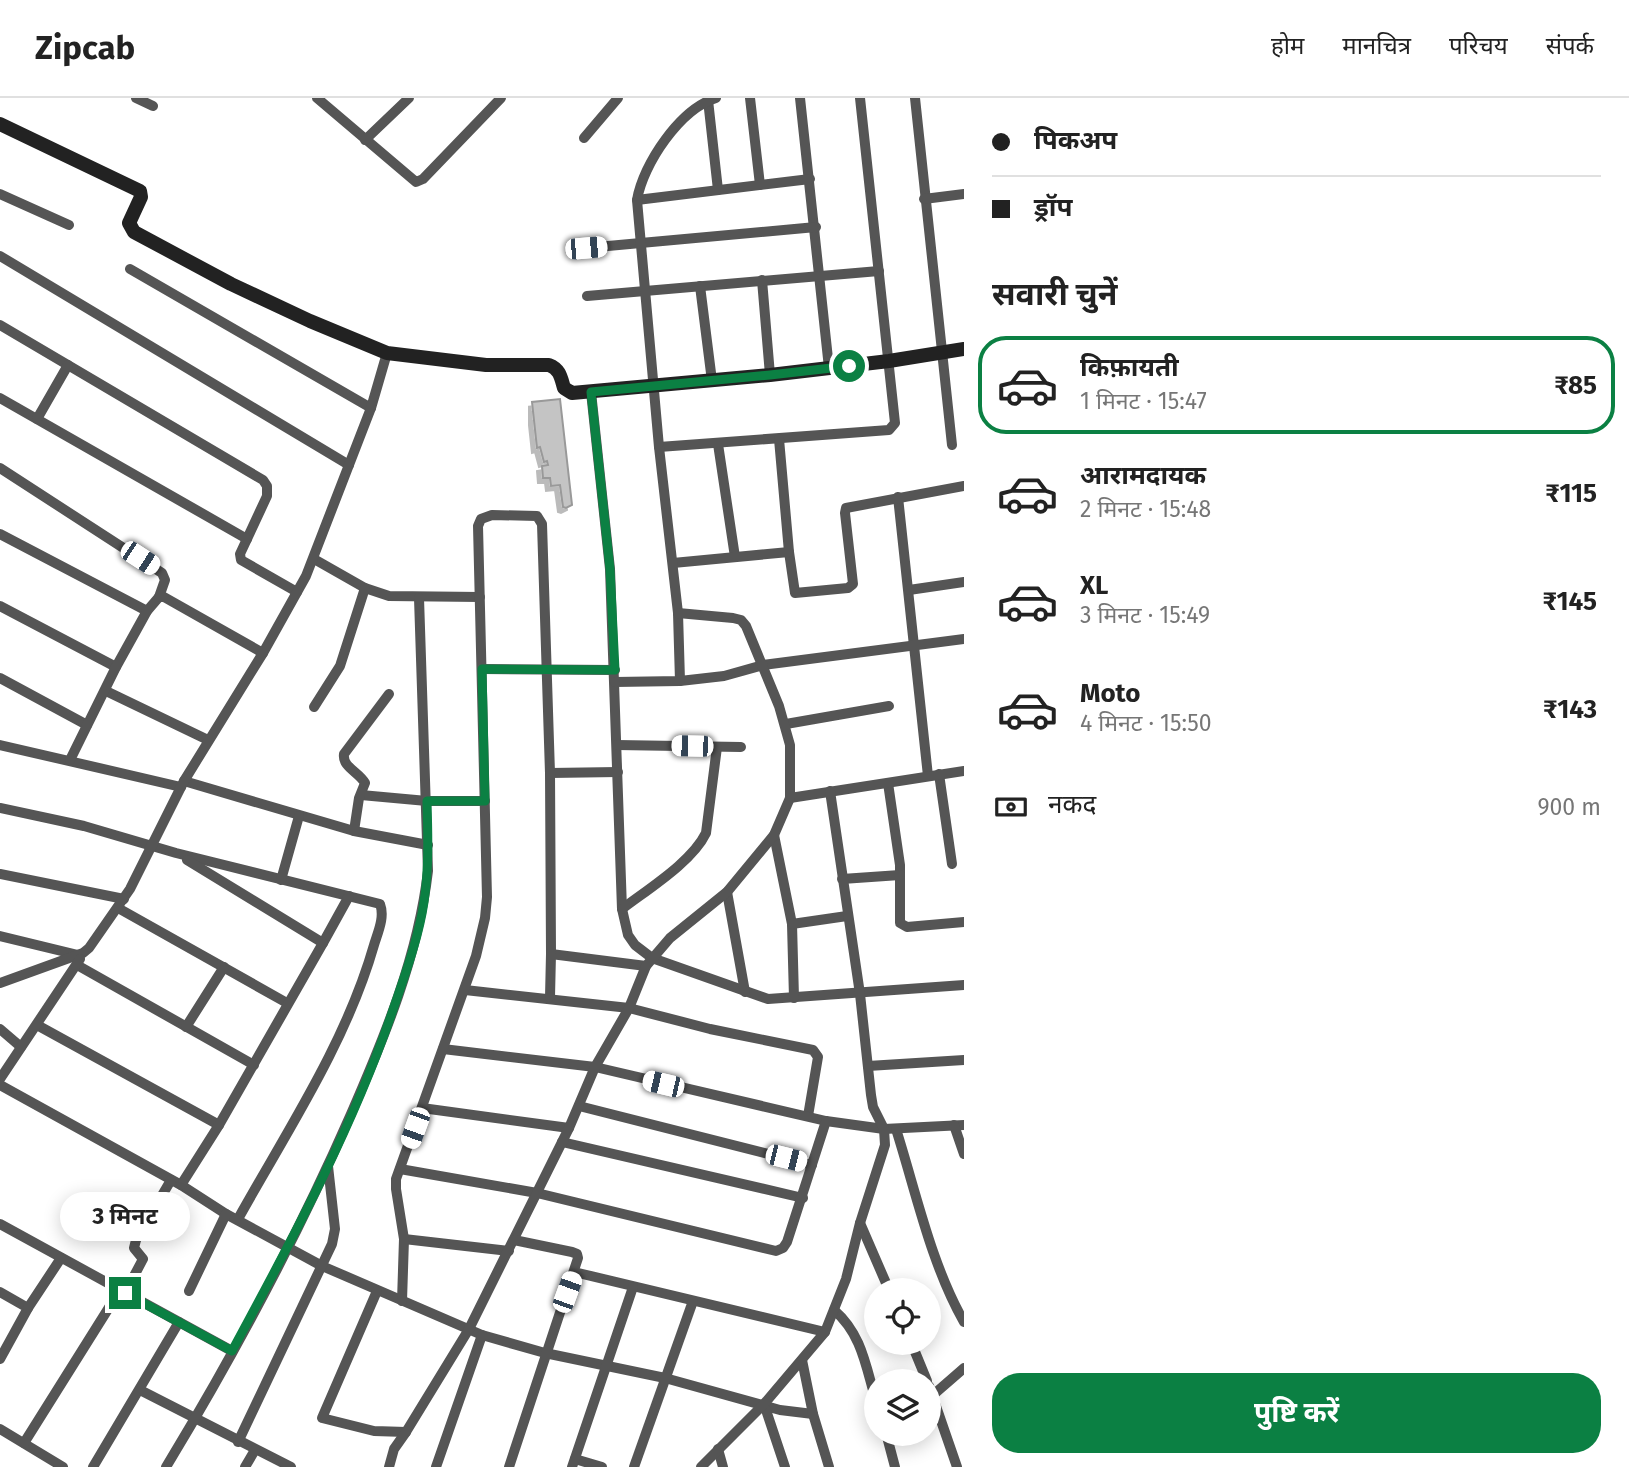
<!DOCTYPE html>
<html lang="hi">
<head>
<meta charset="utf-8">
<style>
	body { margin:0; font-family:"Fira Sans","Noto Sans Devanagari",sans-serif; background:#f6f6f6; color:#222; height:100vh; display:flex; flex-direction:column; font-size:26px; white-space:nowrap }
	* { box-sizing:border-box; margin:0 }
	p { font-size:23px; color:#767676 }
	.icon { flex:none; width:38px; height:38px; fill:none; stroke:currentColor; stroke-width:2; stroke-linecap:round; stroke-linejoin:round }
	.map { position:relative; flex:1; overflow:hidden }
	.drawer { display:flex; flex-direction:column; background:#fff; width:665px }
	.drawer>* { flex:none }
	.guide { display:grid; align-content:center; height:154px; padding:0 28px; background:#fff }
	.tools { position:absolute; left:864px; top:1180px; display:grid; gap:14px }
	.tools a { display:grid; place-items:center; width:77px; height:77px; border-radius:50%; background:#fff; box-shadow:0 4px 18px #0003; font-size:35px }
	.end { position:absolute; width:32px; height:32px; margin:-16px; border:9px solid #0b8043; background:#fff; box-shadow:0 0 0 4px #fff }
	.from { border-radius:50% }
	.bubble { position:absolute; height:49px; border-radius:24px; background:#fff; box-shadow:0 4px 18px #0003; font-size:23px; font-weight:700; line-height:49px; text-align:center }
	.car { position:absolute; width:21px; height:42px; margin:-21px -10px; border-radius:9px; box-shadow:0 0 5px 2px #0007; background:linear-gradient(#fff 24%,#345 0 40%,#fff 0 76%,#345 0 86%,#fff 0) }
	.guide b { display:flex; align-items:center; gap:24px; height:66px; font-size:26px }
	.guide b+b { border-top:2px solid #e0e0e0 }
	.guide i { width:18px; height:18px; background:#222 }
	ul { padding:0; list-style:none }
	li { display:flex; align-items:center; gap:21px; height:98px; margin:0 14px 10px; padding:0 14px; border:4px solid transparent; border-radius:28px }
	li div { flex:1 }
	li b { display:block; font-size:26px }
	li em { font-style:normal; font-weight:700 }
	li.selected { border-color:#0b8043 }
	li>.icon { width:63px; height:63px; stroke-width:1.5 }
	h2 { padding:0 28px; font-size:32px; line-height:84px }
	.pay { display:flex; align-items:center; gap:18px; height:77px; padding:0 28px; font-size:26px }
	.pay p { margin-inline-start:auto }
	.action { display:flex; gap:14px; margin-top:auto; padding:14px 28px }
	.action a { flex:1; height:80px; border-radius:28px; background:#0b8043; color:#fff; font-size:28px; font-weight:700; line-height:80px; text-align:center }
	header { display:flex; align-items:center; gap:42px; box-sizing:border-box; height:98px; padding:0 35px; background:#fff; border-bottom:2px solid #e0e0e0 }
	header strong { font-size:33px }
	nav { display:flex; gap:38px; margin-inline-start:auto; font-size:24px }
	main { display:flex; flex:1; min-height:0 }
	.map>svg:first-child { display:block }
</style>
</head>
<body>
<header>
<strong>Zipcab</strong>
<nav><a>होम</a><a>मानचित्र</a><a>परिचय</a><a>संपर्क</a></nav>
</header>
<main>
<div class="map">
<svg width="964" height="1369" viewBox="0 0 964 1369">
	<defs>
		<filter id="shadow"><feDropShadow dx="-5" dy="5" stdDeviation="0" flood-color="#0004"/></filter>
	</defs>
	<rect width="100%" height="100%" fill="#fff"/>
	<path fill="#c4c4c4" stroke="#999" stroke-width="2" filter="url(#shadow)" d="M560 301 572 407 566 410 563 409 560 387 551 388 550 380H543L542 368 548 367 547 363 544 364 540 349 537 350 532 304Z"/>
	<g fill="none" stroke-linecap="round" stroke-linejoin="round">
		<g stroke="#555" stroke-width="10">
			<path d="M136 0 153 8"/>
			<path d="M317 0 416 84 423 81 501 0"/>
			<path d="M750 0 760 87"/>
			<path d="M800 0 829 270"/>
			<path d="M915 0 952 347"/>
			<path d="M708 2 718 92"/>
			<path d="M584 40 618 0"/>
			<path d="M365 42 409 0"/>
			<path d="M0 96 69 127"/>
			<path d="M924 101 964 96"/>
			<path d="M637 102 810 81"/>
			<path d="M586 150 816 129"/>
			<path d="M0 158 349 367"/>
			<path d="M130 171 371 310"/>
			<path d="M762 182 770 277"/>
			<path d="M700 188 712 283"/>
			<path d="M587 198 879 173"/>
			<path d="M0 227 263 382 267 388V398L240 456 241 462 297 494"/>
			<path d="M591 294 610 471 622 811 628 837 635 847 652 860 768 901 964 887"/>
			<path d="M0 300 247 441"/>
			<path d="M37 321 68 267"/>
			<path d="M718 346 735 459"/>
			<path d="M659 349 889 332 895 325 860 0"/>
			<path d="M0 370 162 475 165 482 159 499"/>
			<path d="M898 399 928 678"/>
			<path d="M0 436 147 513"/>
			<path d="M789 454 795 495 848 490 853 486 845 415 846 410 964 388"/>
			<path d="M314 461 365 490 389 498 480 499"/>
			<path d="M673 465 789 454 779 341"/>
			<path d="M909 492 964 484"/>
			<path d="M0 508 116 569"/>
			<path d="M482 571 615 572"/>
			<path d="M0 580 87 627"/>
			<path d="M680 583 724 578 763 567 964 541"/>
			<path d="M615 584 680 583 678 515 659 349 637 102C643 66 680 11 716 0"/>
			<path d="M106 593 208 642"/>
			<path d="M314 609 340 568 365 490"/>
			<path d="M786 626 889 608"/>
			<path d="M0 647 181 689"/>
			<path d="M617 647 741 649"/>
			<path d="M70 662 116 569 147 513 159 499H164L263 555"/>
			<path d="M550 675 618 674"/>
			<path d="M939 676 952 766"/>
			<path d="M184 683 354 733 428 747"/>
			<path d="M888 685 900 767V825L907 829 964 824"/>
			<path d="M361 697 427 703H485"/>
			<path d="M790 700 964 673"/>
			<path d="M0 710 84 728 176 755 380 806C385 819 378 834 374 847 346 945 287 1033 238 1121"/>
			<path d="M354 733 359 700 365 685C359 674 342 669 344 656L389 596"/>
			<path d="M774 737 792 826 794 900"/>
			<path d="M0 776 124 801"/>
			<path d="M842 781 900 777"/>
			<path d="M281 782 299 718"/>
			<path d="M727 794 745 894"/>
			<path d="M118 810 287 905"/>
			<path d="M622 811C648 791 692 764 706 735L717 649"/>
			<path d="M792 826 847 818"/>
			<path d="M0 838 78 857"/>
			<path d="M323 845 349 798"/>
			<path d="M551 856 646 868"/>
			<path d="M77 867 254 967"/>
			<path d="M0 885 83 855 89 850 130 791 184 683 263 555 306 478 371 310 387 255"/>
			<path d="M465 892 629 910 710 931 813 952 818 959 808 1018"/>
			<path d="M37 927 219 1027"/>
			<path d="M186 929 224 869"/>
			<path d="M0 931 21 949"/>
			<path d="M443 951 595 969 826 1023 884 1031 964 1027"/>
			<path d="M868 968 964 962"/>
			<path d="M0 981 80 861"/>
			<path d="M0 987 181 1087 226 1116 322 1168 482 1237 545 1255 665 1280 780 1312 813 1316"/>
			<path d="M579 1008 812 1067"/>
			<path d="M422 1010 569 1030"/>
			<path d="M954 1027 964 1056"/>
			<path d="M896 1031C916 1094 931 1166 964 1224"/>
			<path d="M562 1044 803 1100"/>
			<path d="M400 1071 537 1095 776 1153 783 1150 787 1144 826 1023"/>
			<path d="M181 1087 219 1027 323 845 187 762"/>
			<path d="M860 1125 889 1192"/>
			<path d="M0 1126 232 1253"/>
			<path d="M404 1141 509 1153"/>
			<path d="M574 1174 825 1234"/>
			<path d="M189 1193 226 1116"/>
			<path d="M377 1193 322 1320 374 1333 406 1334"/>
			<path d="M0 1194 28 1210 0 1261"/>
			<path d="M125 1195 143 1161 134 1150 136 1142 171 1082"/>
			<path d="M402 1203 404 1141 396 1091V1081L476 858 485 820 487 799 478 428 481 421 492 417 537 418 542 426 550 675 551 856 550 899"/>
			<path d="M28 1210 61 1160"/>
			<path d="M834 1212C863 1237 866 1271 877 1306"/>
			<path d="M911 1244 927 1283"/>
			<path d="M802 1262 813 1316 829 1369"/>
			<path d="M929 1288 957 1369"/>
			<path d="M140 1292 291 1369"/>
			<path d="M933 1297 964 1270"/>
			<path d="M764 1306 785 1369"/>
			<path d="M0 1331 63 1369"/>
			<path d="M886 1335 895 1369"/>
			<path d="M238 1344 332 1146 335 1131 328 1068"/>
			<path d="M24 1345 120 1192"/>
			<path d="M718 1351 723 1369"/>
			<path d="M575 1361 602 1369"/>
			<path d="M93 1369 179 1224"/>
			<path d="M166 1369C235 1255 298 1137 351 1016 385 938 418 858 428 773L419 500"/>
			<path d="M245 1369 255 1352"/>
			<path d="M389 1369 394 1351 406 1334 469 1231 569 1030 595 969 629 910 646 868 670 840 727 794 774 737 790 700V647L779 608 746 528 741 522 733 520 678 515"/>
			<path d="M436 1369 482 1237"/>
			<path d="M509 1369 578 1160 577 1156 572 1154 514 1142"/>
			<path d="M572 1369 633 1189"/>
			<path d="M634 1369 693 1203"/>
			<path d="M701 1369 764 1306 825 1234 846 1181 860 1125 885 1047 884 1031 873 1009 871 997 860 896 830 693"/>
		</g>
		<path stroke="#222" stroke-width="14" d="M0 26 140 93 141 99 129 125 134 134 231 186 310 223 387 255 486 267H549C560 271 561 280 564 290L572 295 770 277 889 263 964 251"/>
	</g>
	<g fill="none" stroke-linecap="round" stroke-linejoin="round">
		<path stroke="#0b8043" stroke-width="9" d="M125 1195 232 1253C293 1140 354 1028 395 906 406 874 419 838 424 804 429 770 428 737 427 703H485L482 571 615 572 610 471 591 294 770 277 849 268"/>
	</g>
</svg>
<div class="tools">
<a><svg class="icon" aria-label="locate" viewBox="0 0 24 24"><circle cx="12" cy="12" r="6"/><path d="M12 2v4M12 18v4M2 12h4M18 12h4"/></svg></a>
<a><svg class="icon" aria-label="layers" viewBox="0 0 24 24"><path d="M12 4l9 5-9 5-9-5zM3 14l9 5 9-5"/></svg></a>
</div>
<i class="end from" style="left:849px;top:268px"></i>
<i class="end" style="left:125px;top:1195px"></i>
<div class="bubble" style="left:60px;top:1094px;width:130px">3 मिनट</div>
<i class="car" style="left:586px;top:150px;rotate:85deg"></i>
<i class="car" style="left:140px;top:460px;rotate:123deg"></i>
<i class="car" style="left:692px;top:648px;rotate:271deg"></i>
<i class="car" style="left:663px;top:986px;rotate:283deg"></i>
<i class="car" style="left:415px;top:1030px;rotate:200deg"></i>
<i class="car" style="left:786px;top:1060px;rotate:104deg"></i>
<i class="car" style="left:567px;top:1194px;rotate:20deg"></i>
</div>
<section class="drawer">
<div class="guide">
<b><i class="from"></i>पिकअप</b>
<b><i></i>ड्रॉप</b>
</div>
<h2>सवारी चुनें</h2>
<ul>
<li class="selected"><svg class="icon" aria-label="car" viewBox="0 0 24 24"><path d="M5 17H2v-5l4-1 3-4h7l3 4 3 1v5h-3M9 17h6M6 11h13"/><circle cx="7" cy="17" r="2"/><circle cx="17" cy="17" r="2"/></svg><div><b>किफ़ायती</b><p>1 मिनट · 15:47</p></div><em>₹85</em></li>
<li><svg class="icon" aria-label="car" viewBox="0 0 24 24"><path d="M5 17H2v-5l4-1 3-4h7l3 4 3 1v5h-3M9 17h6M6 11h13"/><circle cx="7" cy="17" r="2"/><circle cx="17" cy="17" r="2"/></svg><div><b>आरामदायक</b><p>2 मिनट · 15:48</p></div><em>₹115</em></li>
<li><svg class="icon" aria-label="car" viewBox="0 0 24 24"><path d="M5 17H2v-5l4-1 3-4h7l3 4 3 1v5h-3M9 17h6M6 11h13"/><circle cx="7" cy="17" r="2"/><circle cx="17" cy="17" r="2"/></svg><div><b>XL</b><p>3 मिनट · 15:49</p></div><em>₹145</em></li>
<li><svg class="icon" aria-label="car" viewBox="0 0 24 24"><path d="M5 17H2v-5l4-1 3-4h7l3 4 3 1v5h-3M9 17h6M6 11h13"/><circle cx="7" cy="17" r="2"/><circle cx="17" cy="17" r="2"/></svg><div><b>Moto</b><p>4 मिनट · 15:50</p></div><em>₹143</em></li>
</ul>
<div class="pay"><svg class="icon" aria-label="cash" viewBox="0 0 24 24"><path d="M3 7h18v10H3z"/><circle cx="12" cy="12" r="2"/></svg>नकद<p>900 m</p></div>
<div class="action"><a>पुष्टि करें</a></div>
</section>
</main>
</body>
</html>
